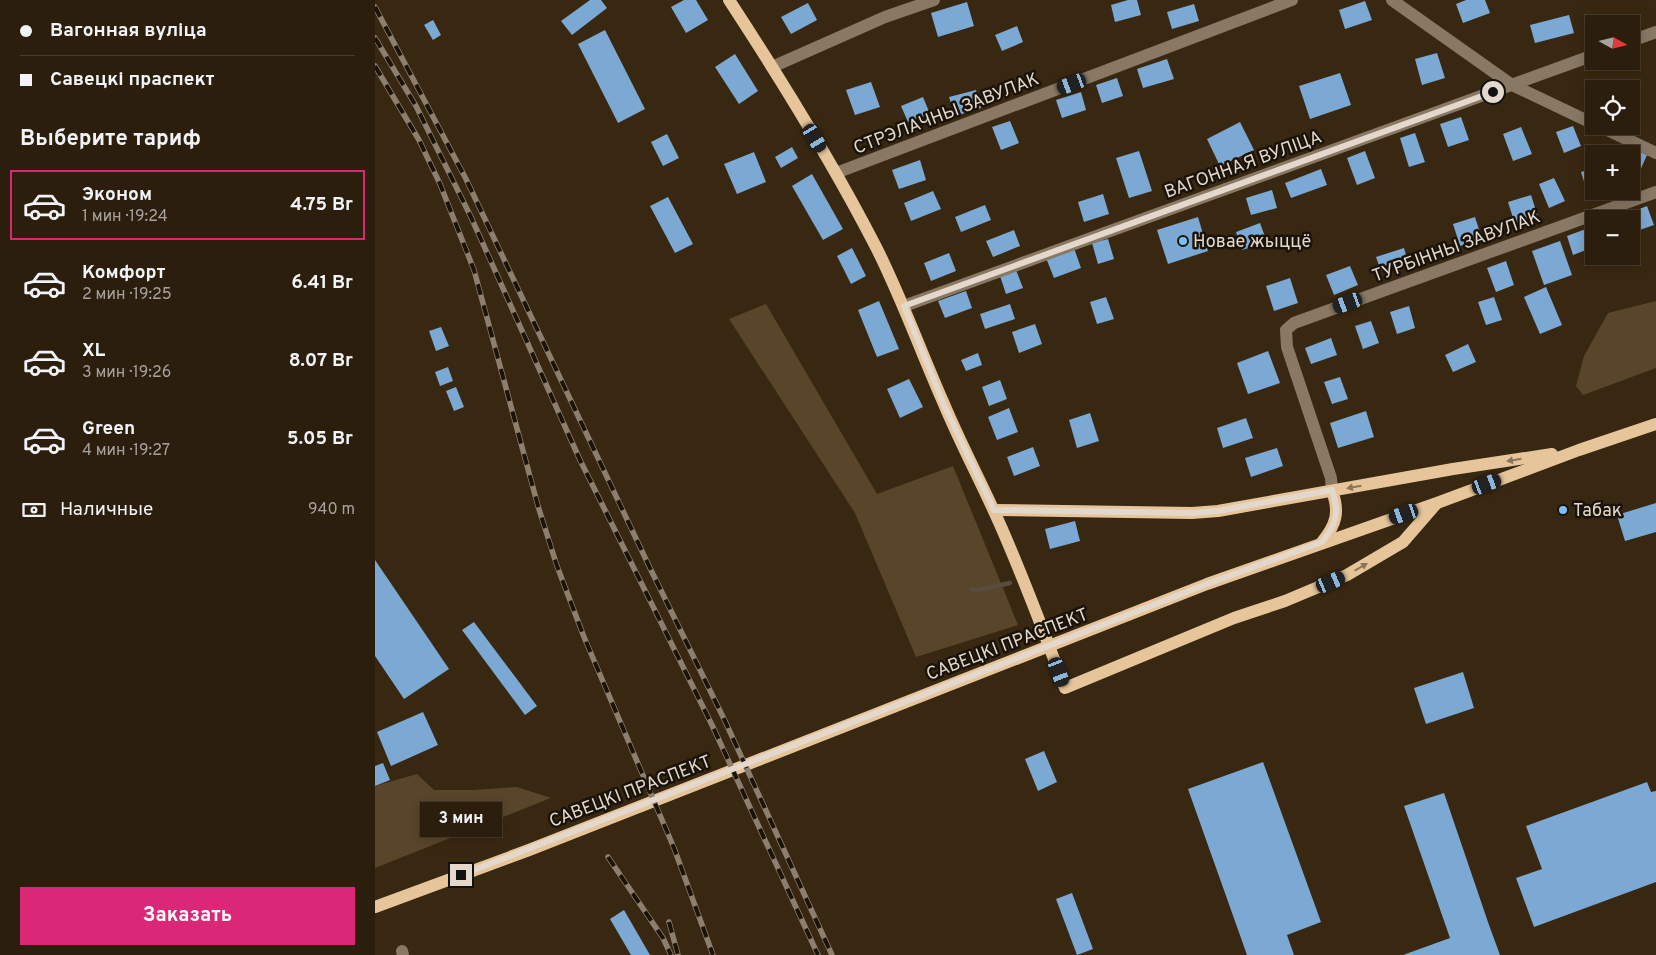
<!DOCTYPE html>
<html lang="ru">
<head>
<meta charset="utf-8">
<style>
	body { margin:0; font-family:Overpass,sans-serif; background:#372b1b; color:#f1f3f6; height:100vh; display:flex; flex-direction:column; font-size:19px; white-space:nowrap }
	* { box-sizing:border-box; margin:0 }
	p { font-size:16px; color:#a6a29d }
	.icon { flex:none; width:28px; height:28px; fill:none; stroke:currentColor; stroke-width:2; stroke-linecap:round; stroke-linejoin:round }
	.map { position:relative; flex:1; overflow:hidden }
	.sheet { display:flex; flex-direction:column; background:#2b1e0d; width:375px }
	.sheet>* { flex:none }
	.guide { display:grid; align-content:center; height:110px; padding:0 20px; background:#2b1e0d }
	.needle { width:32px; rotate:98deg }
	.fabs { position:absolute; left:1210px; top:15px; display:grid; gap:10px }
	.fabs a { display:grid; place-items:center; width:55px; height:55px; border-radius:0px; background:#2b1e0d; box-shadow:0 2px 12px #0003,0 0 0 1px #473c2e; font-size:25px }
	.end { position:absolute; width:22px; height:22px; margin:-11px; border:6px solid #e3d8cb; background:#111; box-shadow:0 0 0 2px #111 }
	.from { border-radius:50% }
	.bubble { position:absolute; height:35px; border-radius:0px; background:#2b1e0d; box-shadow:0 2px 12px #0003,0 0 0 1px #473c2e; font-size:16px; font-weight:700; line-height:35px; text-align:center }
	.car { position:absolute; width:15px; height:30px; margin:-15px -8px; border-radius:6px; box-shadow:0 0 4px 1px #0007; background:linear-gradient(#222 24%,#8ab4d8 0 40%,#222 0 76%,#8ab4d8 0 86%,#222 0) }
	.guide b { display:flex; align-items:center; gap:18px; height:48px; font-size:19px }
	.guide b+b { border-top:1px solid #473c2e }
	.guide i { width:12px; height:12px; background:#f1f3f6 }
	ul { padding:0; list-style:none }
	li { display:flex; align-items:center; gap:15px; height:70px; margin:0 10px 8px; padding:0 10px; border:2px solid transparent; border-radius:0px }
	li div { flex:1 }
	li b { display:block; font-size:19px }
	li em { font-style:normal; font-weight:700 }
	li.selected { border-color:#db2777 }
	li>.icon { width:45px; height:45px; stroke-width:1.5 }
	h2 { padding:0 20px; font-size:22px; line-height:60px }
	.pay { display:flex; align-items:center; gap:12px; height:55px; padding:0 20px; font-size:19px }
	.pay p { margin-inline-start:auto }
	.primary-button { display:flex; gap:10px; margin-top:auto; padding:10px 20px }
	.primary-button a { flex:1; height:58px; border-radius:0px; background:#db2777; color:#fff; font-size:20px; font-weight:700; line-height:58px; text-align:center }
	main { display:flex; flex:1; min-height:0 }
	.map>svg:first-child { display:block }
</style>
</head>
<body>
<main>
<section class="sheet">
<div class="guide">
<b><i class="from"></i>Вагонная вуліца</b>
<b><i></i>Савецкі праспект</b>
</div>
<h2>Выберите тариф</h2>
<ul>
<li class="selected"><svg class="icon" aria-label="car" viewBox="0 0 24 24"><path d="M5 17H2v-5l4-1 3-4h7l3 4 3 1v5h-3M9 17h6M6 11h13"/><circle cx="7" cy="17" r="2"/><circle cx="17" cy="17" r="2"/></svg><div><b>Эконом</b><p>1 мин · 19:24</p></div><em>4.75 Br</em></li>
<li><svg class="icon" aria-label="car" viewBox="0 0 24 24"><path d="M5 17H2v-5l4-1 3-4h7l3 4 3 1v5h-3M9 17h6M6 11h13"/><circle cx="7" cy="17" r="2"/><circle cx="17" cy="17" r="2"/></svg><div><b>Комфорт</b><p>2 мин · 19:25</p></div><em>6.41 Br</em></li>
<li><svg class="icon" aria-label="car" viewBox="0 0 24 24"><path d="M5 17H2v-5l4-1 3-4h7l3 4 3 1v5h-3M9 17h6M6 11h13"/><circle cx="7" cy="17" r="2"/><circle cx="17" cy="17" r="2"/></svg><div><b>XL</b><p>3 мин · 19:26</p></div><em>8.07 Br</em></li>
<li><svg class="icon" aria-label="car" viewBox="0 0 24 24"><path d="M5 17H2v-5l4-1 3-4h7l3 4 3 1v5h-3M9 17h6M6 11h13"/><circle cx="7" cy="17" r="2"/><circle cx="17" cy="17" r="2"/></svg><div><b>Green</b><p>4 мин · 19:27</p></div><em>5.05 Br</em></li>
</ul>
<div class="pay"><svg class="icon" aria-label="cash" viewBox="0 0 24 24"><path d="M3 7h18v10H3z"/><circle cx="12" cy="12" r="2"/></svg>Наличные<p>940 m</p></div>
<div class="primary-button"><a>Заказать</a></div>
</section>
<div class="map">
<svg width="1281" height="955" viewBox="0 0 1281 955">
	<rect width="100%" height="100%" fill="#392811"/>
	<g fill="#59452a">
		<path d="M1281 301V368L1208 395 1201 386 1209 356 1233 313Z"/>
		<path d="M391 304 502 494 578 466 643 625 541 657 480 513 354 319Z"/>
		<path d="M42 774 59 790H98L142 787 176 798 0 868V786Z"/>
	</g>
	<g fill="none" stroke-linecap="round" stroke-linejoin="round">
		<path stroke="#594b3d" stroke-width="4.5" d="M596 589 603 590 635 583"/>
	</g>
	<g fill="#7ba9d3">
		<path d="M215 0H226L232 8 197 35 186 21Z"/>
		<path d="M309 0H321L333 20 311 33 296 7Z"/>
		<path d="M753 0H762L766 15 740 22 736 5Z"/>
		<path d="M1091 0H1110L1115 13 1088 23 1081 4Z"/>
		<path d="M990 1 997 20 970 29 964 10Z"/>
		<path d="M592 2 599 26 563 37 556 13Z"/>
		<path d="M433 3 442 20 416 34 406 17Z"/>
		<path d="M819 4 824 21 797 29 792 12Z"/>
		<path d="M1194 15 1199 33 1160 43 1155 25Z"/>
		<path d="M58 20 66 35 58 40 49 25Z"/>
		<path d="M642 26 648 42 627 51 620 35Z"/>
		<path d="M230 30 270 109 243 123 203 44Z"/>
		<path d="M1062 53 1070 78 1047 85 1040 59Z"/>
		<path d="M360 54 383 91 364 104 340 67Z"/>
		<path d="M792 59 799 79 768 88 762 69Z"/>
		<path d="M965 73 976 105 935 119 924 86Z"/>
		<path d="M742 78 748 96 727 103 721 85Z"/>
		<path d="M496 82 505 107 480 115 471 90Z"/>
		<path d="M601 90 606 108 580 116 574 97Z"/>
		<path d="M706 92 711 110 687 118 681 100Z"/>
		<path d="M548 97 555 114 533 122 526 106Z"/>
		<path d="M1086 117 1094 140 1073 147 1065 124Z"/>
		<path d="M635 121 644 143 626 150 617 127Z"/>
		<path d="M865 122 879 150 845 166 832 139Z"/>
		<path d="M1198 126 1206 146 1189 153 1181 132Z"/>
		<path d="M1146 127 1157 154 1138 161 1128 134Z"/>
		<path d="M1040 133 1050 162 1034 167 1025 138Z"/>
		<path d="M292 134 304 158 288 166 276 142Z"/>
		<path d="M1251 146 1272 155 1264 173 1256 169V154H1248Z"/>
		<path d="M417 147 423 158 406 168 400 157Z"/>
		<path d="M764 151 777 191 754 198 741 158Z"/>
		<path d="M990 151 1000 178 982 185 972 158Z"/>
		<path d="M379 152 391 182 362 194 349 164Z"/>
		<path d="M545 160 551 180 524 189 517 170Z"/>
		<path d="M1219 168V188L1212 191 1206 172Z"/>
		<path d="M946 169 952 185 916 198 910 183Z"/>
		<path d="M437 174 468 229 448 240 417 186Z"/>
		<path d="M1179 178 1190 201 1174 208 1164 184Z"/>
		<path d="M897 190 902 208 876 215 871 198Z"/>
		<path d="M558 191 566 209 536 221 529 203Z"/>
		<path d="M728 194 734 214 709 222 703 202Z"/>
		<path d="M1156 195 1163 217 1140 224 1133 202Z"/>
		<path d="M293 197 318 244 300 253 275 206Z"/>
		<path d="M610 205 616 220 586 232 580 217Z"/>
		<path d="M1272 206 1279 225 1256 233V219H1239Z"/>
		<path d="M823 217 833 251 793 264 782 230Z"/>
		<path d="M1100 217 1107 239 1085 246 1078 224Z"/>
		<path d="M885 223 892 242 867 250 861 232Z"/>
		<path d="M1219 226V247L1198 255 1192 236Z"/>
		<path d="M639 230 645 246 618 257 611 241Z"/>
		<path d="M733 239 739 259 723 264 717 243Z"/>
		<path d="M1185 241 1197 275 1169 285 1157 251Z"/>
		<path d="M477 248 491 276 476 284 462 256Z"/>
		<path d="M699 248 706 268 679 278 671 258Z"/>
		<path d="M1029 248 1033 262 1006 271 1001 257Z"/>
		<path d="M574 253 581 271 556 281 549 263Z"/>
		<path d="M1131 261 1139 285 1121 292 1112 268Z"/>
		<path d="M975 266 983 285 959 295 951 275Z"/>
		<path d="M641 270 648 288 631 294 625 276Z"/>
		<path d="M915 278 923 303 899 311 891 286Z"/>
		<path d="M1171 287 1187 325 1165 334 1149 297Z"/>
		<path d="M591 291 597 308 570 318 563 301Z"/>
		<path d="M731 297 739 319 722 324 715 302Z"/>
		<path d="M1119 297 1127 320 1111 325 1103 302Z"/>
		<path d="M504 301 524 349 502 357 483 310Z"/>
		<path d="M635 304 640 319 610 329 605 314Z"/>
		<path d="M1034 306 1040 328 1022 334 1015 312Z"/>
		<path d="M996 321 1004 343 988 349 980 326Z"/>
		<path d="M660 324 667 344 644 353 637 332Z"/>
		<path d="M66 327 74 346 61 351 54 331Z"/>
		<path d="M956 338 962 355 936 364 930 348Z"/>
		<path d="M1093 344 1101 362 1078 372 1070 355Z"/>
		<path d="M893 351 905 383 873 394 862 363Z"/>
		<path d="M603 353 607 365 591 371 586 360Z"/>
		<path d="M73 367 78 381 65 386 60 372Z"/>
		<path d="M965 377 973 399 957 404 949 382Z"/>
		<path d="M534 379 548 407 525 418 512 389Z"/>
		<path d="M625 380 632 399 614 406 607 387Z"/>
		<path d="M81 387 89 407 79 411 71 391Z"/>
		<path d="M634 408 643 432 622 440 613 417Z"/>
		<path d="M991 411 999 437 963 448 955 423Z"/>
		<path d="M715 413 724 441 702 448 694 420Z"/>
		<path d="M871 418 878 438 848 448 842 428Z"/>
		<path d="M658 447 665 466 639 476 632 457Z"/>
		<path d="M902 448 908 466 876 477 870 458Z"/>
		<path d="M1281 503V532L1250 541 1242 515Z"/>
		<path d="M700 521 705 541 675 549 670 529Z"/>
		<path d="M0 560 74 669 29 699 0 656Z"/>
		<path d="M99 622 162 706 150 715 87 630Z"/>
		<path d="M1088 672 1099 708 1051 724 1039 688Z"/>
		<path d="M48 712 63 745 16 766 2 732Z"/>
		<path d="M669 751 682 782 663 791 650 759Z"/>
		<path d="M888 762 946 922 912 935 919 955H872L813 789Z"/>
		<path d="M8 763 15 780 0 786V766Z"/>
		<path d="M1272 782 1276 792 1281 791V882L1159 927 1141 878 1167 869 1151 826Z"/>
		<path d="M1069 793 1114 925 1125 955H1028L1075 938 1029 806Z"/>
		<path d="M697 893 718 949 702 955 681 899Z"/>
		<path d="M249 910 275 955H256L235 919Z"/>
	</g>
	<g fill="none" stroke-linecap="round" stroke-linejoin="round">
		<g stroke="#887864" stroke-width="12">
			<path d="M1017 0 1137 85 1219 124"/>
			<path d="M1256 41 1281 32"/>
			<path d="M397 67 510 17 559 0"/>
			<path d="M1224 126 1281 153"/>
			<path d="M461 173 917 0"/>
			<path d="M529 306 1219 55"/>
			<path d="M957 491 956 478 912 347 911 330 919 323 1281 192"/>
			<path d="M27 951 28 955"/>
		</g>
		<g stroke="#e6c59b" stroke-width="12">
			<path d="M354 0C407 81 458 163 502 249 527 299 546 352 569 404 584 440 602 474 618 509 645 567 667 628 690 688L859 618 910 601 972 575 1028 542 1061 504"/>
			<path d="M619 510 817 513 843 511 1078 469 1177 454"/>
			<path d="M947 542C961 525 965 512 957 491"/>
			<path d="M0 907 154 850 832 584 1062 503 1204 450 1281 424"/>
		</g>
		<g stroke="#8d7f6d" stroke-width="5.5">
			<g id="rail">
				<path d="M0 7 91 179 275 568 350 721 457 955"/>
				<path d="M0 38 41 106 96 217 205 460 337 725 443 955"/>
				<path d="M0 66 44 140 65 184 99 270 163 506 182 566 209 637 299 848 338 955"/>
				<path d="M233 857 288 938 296 955"/>
				<path d="M294 922 303 955"/>
			</g>
		</g>
		<use href="#rail" stroke="#1a1309" stroke-width="4" stroke-dasharray="11" stroke-linecap="butt"/>
	</g>
	<defs><path id="oneway-solid" d="M-6-.8H1V-3.2L6.5 0L1 3.2V.8H-6Z" transform="scale(1.25)"/></defs>
	<g fill="#8a7559">
		<use href="#oneway-solid" transform="translate(1139 460) rotate(171)"/>
		<use href="#oneway-solid" transform="translate(979 487) rotate(170)"/>
		<use href="#oneway-solid" transform="translate(986 567) rotate(-30)"/>
	</g>
	<g fill="none" stroke-linecap="round" stroke-linejoin="round">
		<path stroke="#e3d8cb" stroke-width="6" d="M86 875 832 584 947 542C961 525 965 512 957 490L843 511 818 513 619 510 569 405 529 306 1118 92"/>
	</g>
	<g fill="#7cbef9" stroke="#1a1309" stroke-width="2">
		<circle cx="808" cy="241" r="5"/>
		<circle cx="1188" cy="510" r="5"/>
	</g>
	<g text-anchor="middle" stroke-width="5" stroke-linejoin="round" paint-order="stroke">
		<g font-size="18" fill="#e3d8cb" stroke="#1a1309">
			<text transform="translate(571 113) rotate(-21)" y="6">СТРЭЛАЧНЫ ЗАВУЛАК</text>
			<text transform="translate(868 164) rotate(-20)" y="6">ВАГОННАЯ ВУЛІЦА</text>
			<text transform="translate(1081 246) rotate(-20)" y="6">ТУРБІННЫ ЗАВУЛАК</text>
			<text transform="translate(632 644) rotate(-21)" y="6">САВЕЦКІ ПРАСПЕКТ</text>
			<text transform="translate(255 791) rotate(-21)" y="6">САВЕЦКІ ПРАСПЕКТ</text>
		</g>
		<g font-size="18" fill="#e3d8cb" stroke="#1a1309" text-anchor="start">
			<text x="818" y="247">Новае жыццё</text>
			<text x="1198" y="516">Табак</text>
		</g>
	</g>
</svg>
<div class="fabs">
<a><svg class="needle" viewBox="-14 -14 28 28"><path d="M0-13l5 13h-10z" fill="#e53935"/><path d="M0 13l5-13h-10z" fill="#a6a29d"/></svg></a>
<a><svg class="icon" aria-label="locate" viewBox="0 0 24 24"><circle cx="12" cy="12" r="6"/><path d="M12 2v4M12 18v4M2 12h4M18 12h4"/></svg></a>
<a>+</a>
<a>−</a>
</div>
<i class="end from" style="left:1118px;top:92px"></i>
<i class="end" style="left:86px;top:875px"></i>
<div class="bubble" style="left:45px;top:802px;width:82px">3 мин</div>
<i class="car" style="left:697px;top:84px;rotate:249deg"></i>
<i class="car" style="left:440px;top:138px;rotate:149deg"></i>
<i class="car" style="left:973px;top:303px;rotate:250deg"></i>
<i class="car" style="left:1112px;top:484px;rotate:69deg"></i>
<i class="car" style="left:1029px;top:514px;rotate:251deg"></i>
<i class="car" style="left:956px;top:582px;rotate:67deg"></i>
<i class="car" style="left:684px;top:672px;rotate:159deg"></i>
</div>
</main>
</body>
</html>
